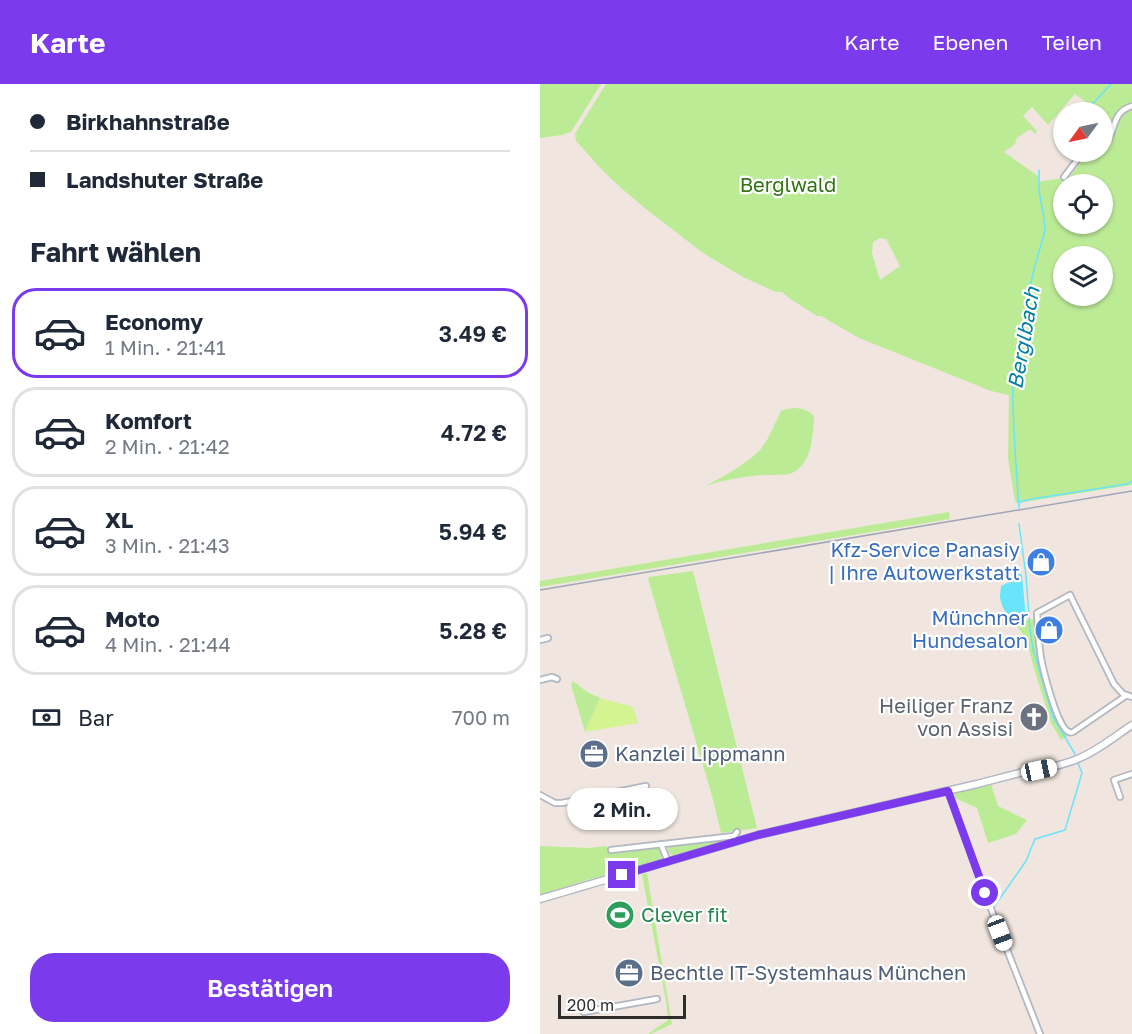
<!DOCTYPE html>
<html lang="de">
<head>
<meta charset="utf-8">
<style>
	body { margin:0; font-family:"Golos Text",sans-serif; background:#f2f2f3; color:#1f2937; height:100vh; display:flex; flex-direction:column; font-size:22px; white-space:nowrap }
	* { box-sizing:border-box; margin:0 }
	p { font-size:20px; color:#747a83 }
	.icon { flex:none; width:33px; height:33px; fill:none; stroke:currentColor; stroke-width:2; stroke-linecap:round; stroke-linejoin:round }
	.map { position:relative; flex:1; overflow:hidden }
	.drawer { display:flex; flex-direction:column; background:#fff; width:540px }
	.drawer>* { flex:none }
	.top-card { display:grid; align-content:center; height:132px; padding:0 30px; background:#fff }
	.needle { width:39px; rotate:237deg }
	.fabs { position:absolute; left:513px; top:18px; display:grid; gap:12px }
	.fabs a { display:grid; place-items:center; width:60px; height:60px; border-radius:50%; background:#fff; box-shadow:0 2px 4px #0004; font-size:30px }
	.scale { position:absolute; left:18px; bottom:15px; width:128px; box-sizing:border-box; padding-left:6px; border:3px solid #2d2d2d; border-top:0; font-size:16px; line-height:21px; white-space:nowrap; color:#2d2d2d; -webkit-text-stroke:4px #fff; paint-order:stroke }
	.end { position:absolute; width:27px; height:27px; margin:-14px; border:8px solid #7c3aed; background:#fff; box-shadow:0 0 0 3px #fff }
	.from { border-radius:50% }
	.bubble { position:absolute; height:42px; border-radius:21px; background:#fff; box-shadow:0 2px 4px #0004; font-size:20px; font-weight:600; line-height:42px; text-align:center }
	.car { position:absolute; width:18px; height:36px; margin:-18px -9px; border-radius:8px; box-shadow:0 0 4px 2px #0007; background:linear-gradient(#fff 24%,#345 0 40%,#fff 0 76%,#345 0 86%,#fff 0) }
	.top-card b { display:flex; align-items:center; gap:21px; height:57px; font-size:22px }
	.top-card b+b { border-top:2px solid #e0e1e3 }
	.top-card i { width:15px; height:15px; background:#1f2937 }
	ul { padding:0; list-style:none }
	li { display:flex; align-items:center; gap:18px; height:90px; margin:0 12px 9px; padding:0 18px; border:3px solid #e0e1e3; border-radius:24px }
	li div { flex:1 }
	li b { display:block; font-size:22px }
	li em { font-style:normal; font-weight:600 }
	li.on { border-color:#7c3aed }
	li>.icon { width:54px; height:54px; stroke-width:1.5 }
	h2 { padding:0 30px; font-size:27px; line-height:72px }
	.pay { display:flex; align-items:center; gap:15px; height:66px; padding:0 30px; font-size:22px }
	.pay p { margin-inline-start:auto }
	.action { display:flex; gap:12px; margin-top:auto; padding:12px 30px }
	.action a { flex:1; height:69px; border-radius:24px; background:#7c3aed; color:#fff; font-size:24px; font-weight:600; line-height:69px; text-align:center }
	header { display:flex; align-items:center; gap:36px; box-sizing:border-box; height:84px; padding:0 30px; background:#7c3aed; color:#fff }
	header strong { font-size:28px }
	nav { display:flex; gap:33px; margin-inline-start:auto; font-size:21px }
	main { display:flex; flex:1; min-height:0 }
	.map>svg:first-child { display:block }
</style>
</head>
<body>
<header>
<strong>Karte</strong>
<nav><a>Karte</a><a>Ebenen</a><a>Teilen</a></nav>
</header>
<main>
<section class="drawer">
<div class="top-card">
<b><i class="from"></i>Birkhahnstraße</b>
<b><i></i>Landshuter Straße</b>
</div>
<h2>Fahrt wählen</h2>
<ul>
<li class="on"><svg class="icon" aria-label="car" viewBox="0 0 24 24"><path d="M5 17H2v-5l4-1 3-4h7l3 4 3 1v5h-3M9 17h6M6 11h13"/><circle cx="7" cy="17" r="2"/><circle cx="17" cy="17" r="2"/></svg><div><b>Economy</b><p>1 Min. · 21:41</p></div><em>3.49 €</em></li>
<li><svg class="icon" aria-label="car" viewBox="0 0 24 24"><path d="M5 17H2v-5l4-1 3-4h7l3 4 3 1v5h-3M9 17h6M6 11h13"/><circle cx="7" cy="17" r="2"/><circle cx="17" cy="17" r="2"/></svg><div><b>Komfort</b><p>2 Min. · 21:42</p></div><em>4.72 €</em></li>
<li><svg class="icon" aria-label="car" viewBox="0 0 24 24"><path d="M5 17H2v-5l4-1 3-4h7l3 4 3 1v5h-3M9 17h6M6 11h13"/><circle cx="7" cy="17" r="2"/><circle cx="17" cy="17" r="2"/></svg><div><b>XL</b><p>3 Min. · 21:43</p></div><em>5.94 €</em></li>
<li><svg class="icon" aria-label="car" viewBox="0 0 24 24"><path d="M5 17H2v-5l4-1 3-4h7l3 4 3 1v5h-3M9 17h6M6 11h13"/><circle cx="7" cy="17" r="2"/><circle cx="17" cy="17" r="2"/></svg><div><b>Moto</b><p>4 Min. · 21:44</p></div><em>5.28 €</em></li>
</ul>
<div class="pay"><svg class="icon" aria-label="cash" viewBox="0 0 24 24"><path d="M3 7h18v10H3z"/><circle cx="12" cy="12" r="2"/></svg>Bar<p>700 m</p></div>
<div class="action"><a>Bestätigen</a></div>
</section>
<div class="map">
<svg width="592" height="950" viewBox="0 0 592 950">
	<rect width="100%" height="100%" fill="#f0e6df"/>
	<g fill="#bceb96" fill-rule="evenodd">
		<path d="M0 0H61L31 48 22 51 0 54Z"/>
		<path d="M66 0H592V401L477 419 475 417 468 374 469 311 451 307 319 254 281 232H277L249 214 242 208H236L203 193 163 169 106 125 81 104 63 87 36 57 35 50ZM535 10 552 23 557 28H562L563 35 574 50 568 60 563 65 562 68H548L527 97 523 94 498 98V92L464 68 475 60 477 54 490 45 495 50 497 47 483 32 492 23 508 41ZM524 100H562V140H524ZM340 154 346 155 360 182 340 196 332 169 333 158ZM524 172H562V212H524Z"/>
		<path d="M253 324C262 324 268 326 274 332 273 351 272 378 254 388 247 392 229 391 221 391 202 393 183 396 165 402 184 392 205 381 220 366 229 355 234 341 240 329L242 326Z"/>
		<path d="M409 428 410 435 0 503V497Z"/>
		<path d="M153 487 217 744 181 749 172 712 108 495 109 493Z"/>
		<path d="M494 535C499 574 505 619 528 652L521 656 511 639 493 581 487 556 474 538Z"/>
		<path d="M33 597 47 608 60 614 45 648 31 601Z"/>
		<path d="M451 700 458 722 487 736 476 750 448 759 437 724 415 714 414 708Z"/>
		<path d="M189 754V757L143 771 134 772 129 769 128 764 131 761Z"/>
		<path d="M0 762 49 764 66 762 72 768 113 763 118 764 122 769 121 775C106 788 77 788 58 793 39 798 19 805 0 811Z"/>
		<path d="M107 789 132 940 111 950H108L128 936 126 917 102 791Z"/>
	</g>
	<path fill="#d4f391" d="M60 614 93 623 98 639 45 648Z"/>
	<path fill="#68e4fb" d="M478 489 482 491 486 534C472 541 461 526 460 512 460 512 461 503 461 502L474 496Z"/>
	<g fill="none" stroke-linecap="round" stroke-linejoin="round">
		<g stroke="#68e4fb" stroke-width="1.5">
			<path d="M545 28 571 0"/>
			<path d="M480 418 492 415 587 400 592 397"/>
			<path d="M479 424C477 397 475 370 474 344 473 319 470 292 480 269L489 207 494 185 505 147 504 134 499 107V86"/>
			<path d="M479 440 486 492 490 545 493 565 513 633 535 670"/>
			<path d="M454 823 486 777 495 755 525 746 542 689 538 679"/>
			<path d="M449 826 494 940"/>
		</g>
		<g stroke="#b2b7c2" stroke-width="8">
			<g id="minor">
				<path d="M562 64C578 49 569 29 592 22"/>
				<path d="M524 93 543 68"/>
				<path d="M530 511 497 529C498 541 498 553 500 566 501 579 517 644 529 648 530 649 532 648 533 648L587 611"/>
				<path d="M530 511 574 600 583 610 592 613"/>
				<path d="M0 556 8 554"/>
				<path d="M0 596 12 593 17 595"/>
				<path d="M408 707 453 830 500 950"/>
				<path d="M0 711 15 719H22L106 702"/>
				<path d="M580 713 574 696 592 690"/>
				<path d="M121 760 128 778"/>
				<path d="M71 766 194 752 197 748"/>
				<path d="M44 928 117 915"/>
			</g>
		</g>
		<g stroke="#b2b7c2" stroke-width="9">
			<g id="secondary">
				<path d="M494 687C508 684 522 681 535 676 556 668 574 653 592 641"/>
				<path d="M0 815 218 751 437 700 483 688 497 686"/>
			</g>
		</g>
		<use href="#minor" stroke="#fff" stroke-width="4.5"/>
		<use href="#secondary" stroke="#fff" stroke-width="6"/>
		<path stroke="#a0a6b9" stroke-width="1.5" d="M0 506 592 407"/>
	</g>
	<g fill="none" stroke-linecap="round" stroke-linejoin="round">
		<path stroke="#7c3aed" stroke-width="8" d="M82 791 218 751 408 707 445 809"/>
	</g>
	<defs>
		<g id="shop-disc" transform="scale(1.5)"><circle r="9.5" fill="#3f7fe0" stroke="#fff"/><path d="M-5-2.5h2.3a2.7 3.5 0 0 1 5.4 0H5L5.5 6h-11ZM-1.5-2.5h3a1.5 2.3 0 0 0-3 0Z" fill="#fff"/></g>
		<g id="church-disc" transform="scale(1.5)"><circle r="9.5" fill="#6b7280" stroke="#fff"/><path d="M-1.2-6h2.4v3.5h3.3v2.4h-3.3V6h-2.4V-.1h-3.3v-2.4h3.3Z" fill="#fff"/></g>
		<g id="office-disc" transform="scale(1.5)"><circle r="9.5" fill="#5c6f8a" stroke="#fff"/><path d="M-6-3h4V-5.5h4V-3h4V5H-6ZM-1-4.5V-3h2v-1.5ZM-6 0V1H6V0Z" fill="#fff"/></g>
		<g id="stadium-disc" transform="scale(1.5)"><circle r="9.5" fill="#2e9e5b" stroke="#fff"/><path d="M0-5a6.5 5 0 1 0 0 10a6.5 5 0 1 0 0-10ZM-3.5-1.8h7v3.6h-7Z" fill="#fff"/></g>
	</defs>
	<g fill-rule="evenodd">
		<use href="#shop-disc" x="501" y="478"/>
		<use href="#shop-disc" x="509" y="546"/>
		<use href="#church-disc" x="494" y="633"/>
		<use href="#office-disc" x="54" y="670"/>
		<use href="#stadium-disc" x="80" y="831"/>
		<use href="#office-disc" x="89" y="889"/>
	</g>
	<g text-anchor="middle" stroke-width="4.5" stroke-linejoin="round" paint-order="stroke">
		<g font-size="20" fill="#327413" stroke="#fff">
			<text x="248" y="108">Berglwald</text>
		</g>
		<g font-size="20" fill="#366cbe" stroke="#fff" text-anchor="end">
			<text x="480" y="473">Kfz-Service Panasiy<tspan x="480" dy="23">| Ihre Autowerkstatt</tspan></text>
			<text x="488" y="541">Münchner<tspan x="488" dy="23">Hundesalon</tspan></text>
		</g>
		<g font-size="20" fill="#5b616d" stroke="#fff" text-anchor="end">
			<text x="473" y="629">Heiliger Franz<tspan x="473" dy="23">von Assisi</tspan></text>
		</g>
		<g font-size="20" fill="#4e5e75" stroke="#fff" text-anchor="start">
			<text x="75" y="677">Kanzlei Lippmann</text>
			<text x="110" y="896">Bechtle IT-Systemhaus München</text>
		</g>
		<g font-size="20" fill="#27864d" stroke="#fff" text-anchor="start">
			<text x="101" y="838">Clever fit</text>
		</g>
		<g font-size="21" font-style="italic" fill="#017fa6" stroke="#fff">
			<text transform="translate(484 254) rotate(-80)" y="7">Berglbach</text>
		</g>
	</g>
</svg>
<div class="fabs">
<a><svg class="needle" viewBox="-14 -14 28 28"><path d="M0-13l5 13h-10z" fill="#e53935"/><path d="M0 13l5-13h-10z" fill="#747a83"/></svg></a>
<a><svg class="icon" aria-label="locate" viewBox="0 0 24 24"><circle cx="12" cy="12" r="6"/><path d="M12 2v4M12 18v4M2 12h4M18 12h4"/></svg></a>
<a><svg class="icon" aria-label="layers" viewBox="0 0 24 24"><path d="M12 4l9 5-9 5-9-5zM3 14l9 5 9-5"/></svg></a>
</div>
<div class="scale">200 m</div>
<i class="end from" style="left:445px;top:809px"></i>
<i class="end" style="left:82px;top:791px"></i>
<div class="bubble" style="left:27px;top:704px;width:111px">2 Min.</div>
<i class="car" style="left:499px;top:686px;rotate:78deg"></i>
<i class="car" style="left:460px;top:849px;rotate:159deg"></i>
</div>
</main>
</body>
</html>
